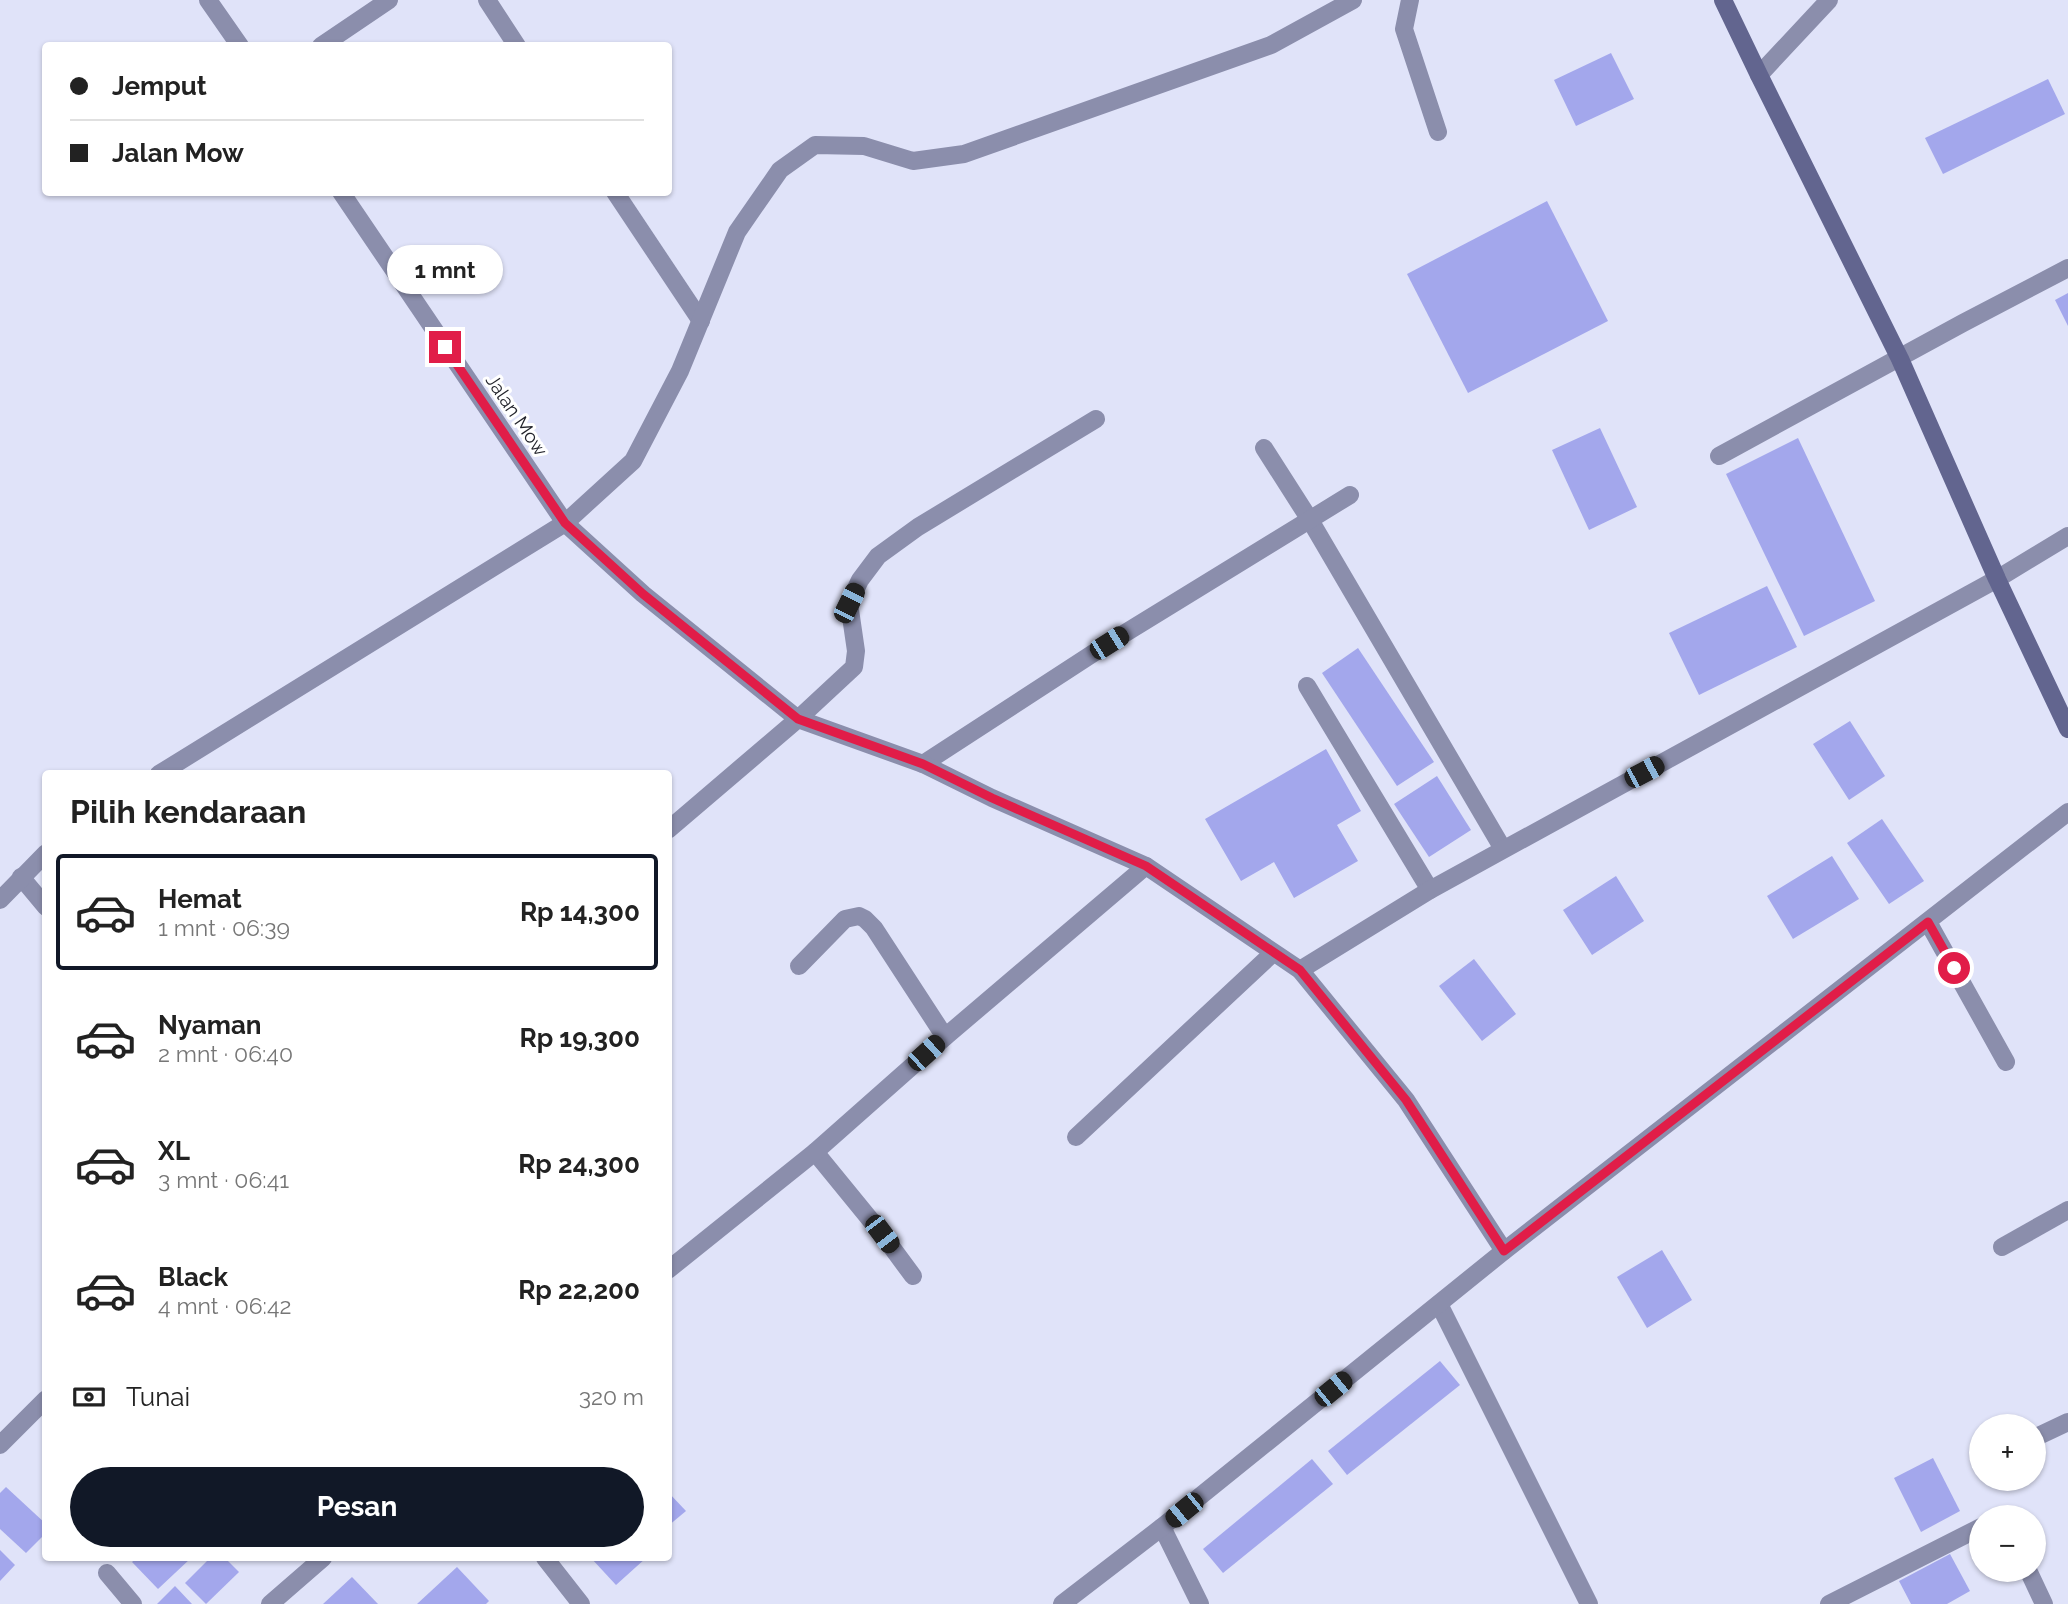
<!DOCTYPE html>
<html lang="id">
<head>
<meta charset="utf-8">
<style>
	body { margin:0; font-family:Raleway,sans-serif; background:#f2f2f2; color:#222; height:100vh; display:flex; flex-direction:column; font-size:26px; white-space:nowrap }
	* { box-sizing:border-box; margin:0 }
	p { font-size:23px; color:#767676 }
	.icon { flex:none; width:38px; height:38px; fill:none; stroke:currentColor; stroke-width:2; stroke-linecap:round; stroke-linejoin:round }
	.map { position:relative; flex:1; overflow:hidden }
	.drawer { position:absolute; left:42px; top:770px; width:630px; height:791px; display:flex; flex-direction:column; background:#fff; border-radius:7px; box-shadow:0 2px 5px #0004 }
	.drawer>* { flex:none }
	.top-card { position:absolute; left:42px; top:42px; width:630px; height:154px; border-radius:7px; box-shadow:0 2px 5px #0004; display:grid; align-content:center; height:154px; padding:0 28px; background:#fff }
	.controls { position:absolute; left:1969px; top:1414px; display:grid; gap:14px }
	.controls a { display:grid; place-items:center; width:77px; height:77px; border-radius:50%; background:#fff; box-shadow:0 2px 5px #0004; font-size:35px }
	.end { position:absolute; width:32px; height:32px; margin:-16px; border:9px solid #e11d48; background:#fff; box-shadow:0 0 0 4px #fff }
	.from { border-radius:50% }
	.bubble { position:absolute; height:49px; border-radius:24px; background:#fff; box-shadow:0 2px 5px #0004; font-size:23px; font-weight:700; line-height:49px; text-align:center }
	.car { position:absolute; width:21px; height:42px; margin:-21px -10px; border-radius:9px; box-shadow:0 0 5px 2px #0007; background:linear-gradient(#222 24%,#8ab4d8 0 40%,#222 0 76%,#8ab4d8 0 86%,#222 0) }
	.top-card b { display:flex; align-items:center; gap:24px; height:66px; font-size:26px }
	.top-card b+b { border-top:2px solid #e0e0e0 }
	.top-card i { width:18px; height:18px; background:#222 }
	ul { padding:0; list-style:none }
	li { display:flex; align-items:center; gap:21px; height:116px; margin:0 14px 10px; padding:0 14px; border:4px solid transparent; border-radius:7px }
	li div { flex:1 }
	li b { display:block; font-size:26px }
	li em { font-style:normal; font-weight:700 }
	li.current { border-color:#111827 }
	li>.icon { width:63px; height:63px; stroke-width:1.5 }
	h2 { padding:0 28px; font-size:32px; line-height:84px }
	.pay { display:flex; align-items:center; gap:18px; height:77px; padding:0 28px; font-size:26px }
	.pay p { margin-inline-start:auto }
	.action { display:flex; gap:14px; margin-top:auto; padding:14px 28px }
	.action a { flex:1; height:80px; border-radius:42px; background:#111827; color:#fff; font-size:28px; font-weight:700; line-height:80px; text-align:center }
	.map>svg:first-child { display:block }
</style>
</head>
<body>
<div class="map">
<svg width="2068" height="1604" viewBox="0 0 2068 1604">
	<rect width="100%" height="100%" fill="#e0e3f9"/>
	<g fill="#a3a7ec">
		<path d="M1611 53 1634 99 1576 126 1554 80Z"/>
		<path d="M2048 79 2065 114 1943 174 1925 138Z"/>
		<path d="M1547 201 1608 321 1468 393 1407 274Z"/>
		<path d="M2068 293V326L2055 300Z"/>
		<path d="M1600 428 1637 507 1589 530 1552 450Z"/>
		<path d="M1798 438 1875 601 1804 636 1726 474Z"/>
		<path d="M1767 586 1797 647 1699 695 1669 633Z"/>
		<path d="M1358 648 1434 762 1397 786 1322 673Z"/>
		<path d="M1850 721 1885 776 1849 800 1813 744Z"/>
		<path d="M1326 749 1361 811 1337 825 1358 861 1294 898 1274 862 1241 881 1205 819Z"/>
		<path d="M1437 776 1471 830 1429 857 1394 804Z"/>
		<path d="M1882 819 1924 881 1889 904 1847 843Z"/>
		<path d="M1832 856 1859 899 1793 939 1767 896Z"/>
		<path d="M1616 876 1644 921 1592 955 1563 910Z"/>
		<path d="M1474 959 1516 1014 1482 1041 1439 986Z"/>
		<path d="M1662 1250 1692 1300 1647 1328 1617 1277Z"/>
		<path d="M1440 1361 1460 1385 1347 1475 1328 1451Z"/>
		<path d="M1933 1458 1960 1511 1921 1532 1894 1478Z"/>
		<path d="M1312 1459 1333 1484 1223 1573 1203 1549Z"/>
		<path d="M6 1487 46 1524V1533L26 1553 0 1529V1493Z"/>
		<path d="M668 1492 686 1511 668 1526Z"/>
		<path d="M0 1550 15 1565 0 1581Z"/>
		<path d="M1950 1554 1970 1591 1947 1604H1911L1899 1581Z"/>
		<path d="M137 1558H191L158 1589 132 1562Z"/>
		<path d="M210 1558H225L239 1572 206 1604 185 1583Z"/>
		<path d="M591 1558H646L616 1585Z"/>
		<path d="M457 1567 489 1601 486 1604H417Z"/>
		<path d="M352 1577 378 1604H323Z"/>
		<path d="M175 1586 192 1604H157Z"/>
	</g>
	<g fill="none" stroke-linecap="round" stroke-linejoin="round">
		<g stroke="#8b8eac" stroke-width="18">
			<path d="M208 0 240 46"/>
			<path d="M487 0 517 46"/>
			<path d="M1410 0 1404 29 1438 132"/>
			<path d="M321 46 389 0"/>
			<path d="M1759 75 1829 0"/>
			<path d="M341 192 565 523 643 594 798 719 854 667 856 651 849 603 860 580 878 556 918 527 1096 419"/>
			<path d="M615 192 701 321"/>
			<path d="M1264 448 1310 520 1503 849"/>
			<path d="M1719 456 1963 323 2068 268"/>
			<path d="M1307 686 1430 890"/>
			<path d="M923 764 1109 643 1350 495"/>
			<path d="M159 774 565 523 633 461 680 371 737 232 780 170 815 145 864 146 913 161 964 154 1271 45 1353 0"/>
			<path d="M668 830 798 719 923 764 992 798 1146 866 1300 970 1406 1100 1504 1251"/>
			<path d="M21 877 46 907"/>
			<path d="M0 900 46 853"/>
			<path d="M1928 922 2006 1062"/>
			<path d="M799 966 845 919 859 916 865 919 874 928 945 1037"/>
			<path d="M1300 970 1430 890 1997 579 2068 536"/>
			<path d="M1076 1137 1273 953"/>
			<path d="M815 1152 882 1234 913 1276"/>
			<path d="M2002 1247 2068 1210"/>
			<path d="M668 1270 815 1152 945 1037 1146 866"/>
			<path d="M1439 1304 1589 1604"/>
			<path d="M2034 1438 2068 1422"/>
			<path d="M0 1445 46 1399"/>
			<path d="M1162 1527 1200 1604"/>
			<path d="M545 1558 581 1604"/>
			<path d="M2028 1570 2044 1604"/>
			<path d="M107 1573 133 1604"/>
			<path d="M270 1604 323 1558"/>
			<path d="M1062 1604 1162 1527 1504 1251 2068 812"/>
			<path d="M1829 1604 1981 1527"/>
		</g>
		<path stroke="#62658f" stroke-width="18" d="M1723 0 1759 75 1900 359 1997 579 2068 729"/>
	</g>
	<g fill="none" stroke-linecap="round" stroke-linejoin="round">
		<path stroke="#e11d48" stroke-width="9" d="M445 347 565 523 643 594 798 719 923 764 992 798 1146 866 1300 970 1406 1100 1504 1251 1928 922 1954 968"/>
	</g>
	<g text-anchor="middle" stroke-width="6" stroke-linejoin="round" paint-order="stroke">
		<g font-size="19" fill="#22232b" stroke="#fff">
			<text transform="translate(517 415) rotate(56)" y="7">Jalan Mow</text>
		</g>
	</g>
</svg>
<div class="controls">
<a>+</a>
<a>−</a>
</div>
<i class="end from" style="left:1954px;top:968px"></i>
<i class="end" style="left:445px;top:347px"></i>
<div class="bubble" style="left:387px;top:245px;width:116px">1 mnt</div>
<i class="car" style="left:849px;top:603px;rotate:26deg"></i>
<i class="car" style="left:1109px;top:643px;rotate:58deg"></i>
<i class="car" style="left:1644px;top:772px;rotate:62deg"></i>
<i class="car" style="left:926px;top:1053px;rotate:48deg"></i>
<i class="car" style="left:882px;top:1234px;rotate:143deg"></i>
<i class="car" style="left:1333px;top:1389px;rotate:51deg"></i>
<i class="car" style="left:1184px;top:1510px;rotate:231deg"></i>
<div class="top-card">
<b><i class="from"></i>Jemput</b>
<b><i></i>Jalan Mow</b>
</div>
<section class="drawer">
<h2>Pilih kendaraan</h2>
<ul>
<li class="current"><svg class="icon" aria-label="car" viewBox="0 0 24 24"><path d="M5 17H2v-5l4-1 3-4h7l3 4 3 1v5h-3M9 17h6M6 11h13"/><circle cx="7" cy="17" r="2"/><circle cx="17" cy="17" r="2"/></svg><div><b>Hemat</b><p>1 mnt · 06:39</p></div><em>Rp 14,300</em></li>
<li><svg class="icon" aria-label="car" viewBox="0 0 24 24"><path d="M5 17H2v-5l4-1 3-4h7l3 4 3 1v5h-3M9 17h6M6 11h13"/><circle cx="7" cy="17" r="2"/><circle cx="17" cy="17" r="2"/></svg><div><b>Nyaman</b><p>2 mnt · 06:40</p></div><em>Rp 19,300</em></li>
<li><svg class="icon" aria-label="car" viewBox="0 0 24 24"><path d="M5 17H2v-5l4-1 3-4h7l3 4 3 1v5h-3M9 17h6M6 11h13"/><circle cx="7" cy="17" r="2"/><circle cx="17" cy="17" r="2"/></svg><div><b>XL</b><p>3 mnt · 06:41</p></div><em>Rp 24,300</em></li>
<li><svg class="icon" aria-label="car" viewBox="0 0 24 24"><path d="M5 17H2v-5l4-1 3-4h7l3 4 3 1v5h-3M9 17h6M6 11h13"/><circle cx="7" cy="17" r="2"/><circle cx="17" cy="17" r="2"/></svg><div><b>Black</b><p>4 mnt · 06:42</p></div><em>Rp 22,200</em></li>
</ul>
<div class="pay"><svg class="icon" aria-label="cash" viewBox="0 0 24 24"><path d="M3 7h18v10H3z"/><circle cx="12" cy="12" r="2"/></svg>Tunai<p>320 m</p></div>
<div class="action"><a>Pesan</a></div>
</section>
</div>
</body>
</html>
